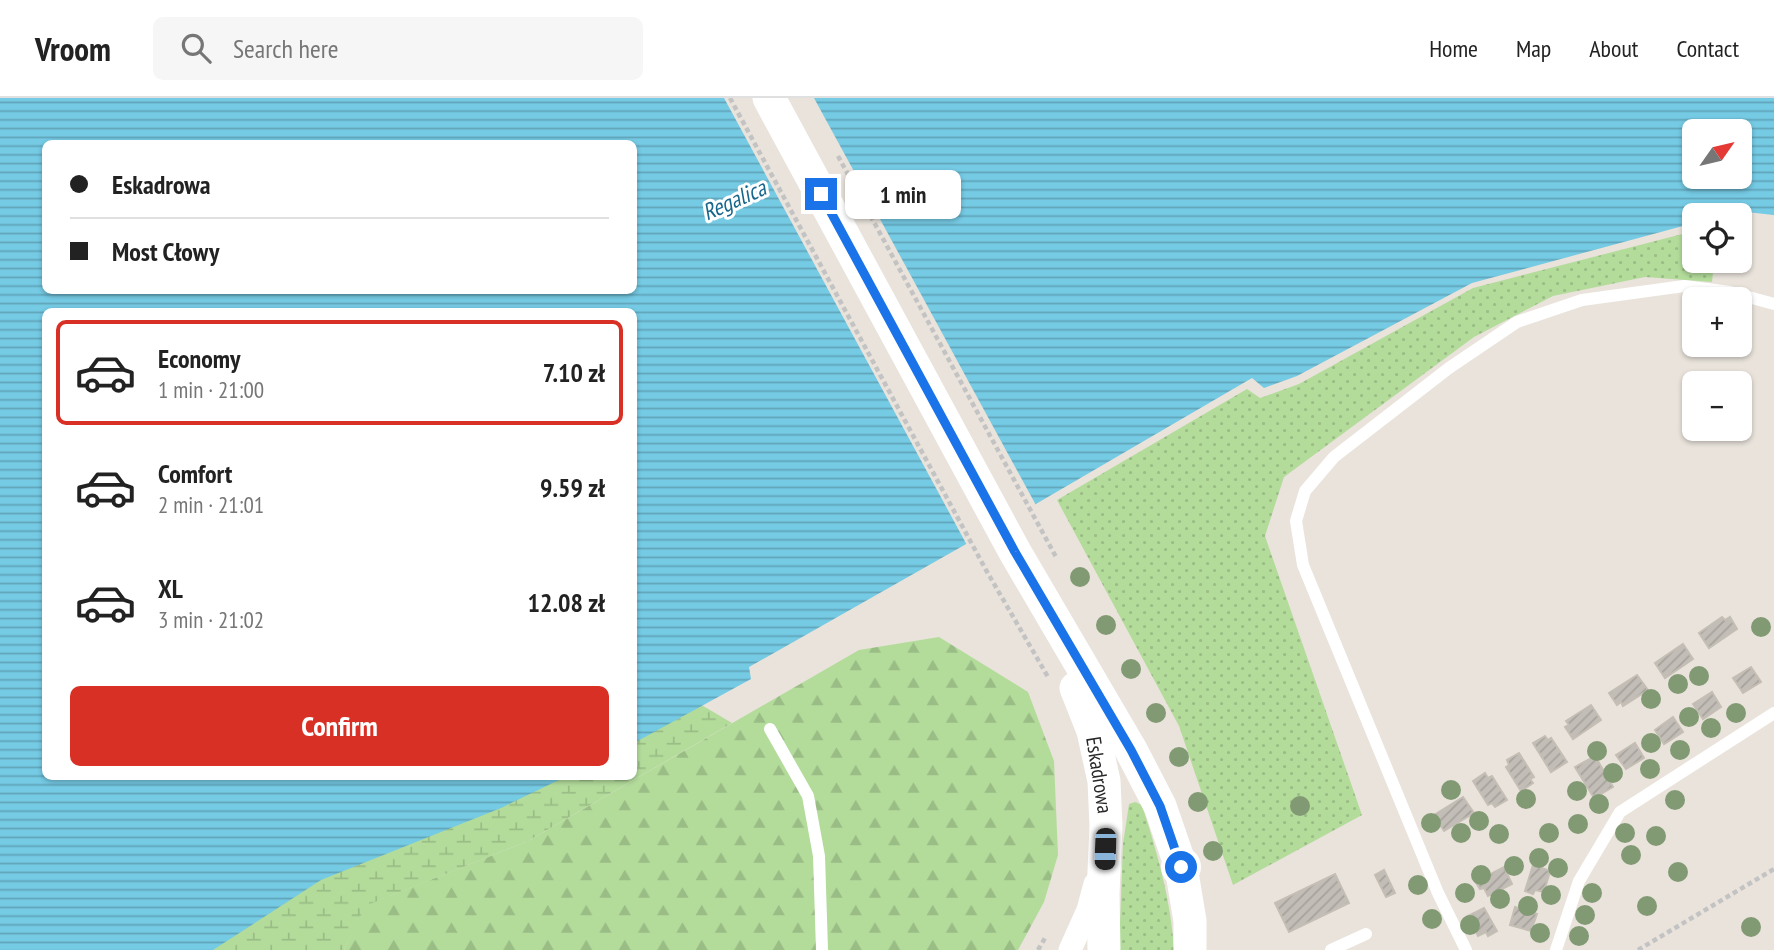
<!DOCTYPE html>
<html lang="en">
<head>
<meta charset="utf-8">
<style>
	body { margin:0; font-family:"PT Sans Narrow",sans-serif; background:#f6f6f6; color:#222; height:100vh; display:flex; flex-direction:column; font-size:26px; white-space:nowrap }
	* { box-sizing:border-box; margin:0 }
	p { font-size:23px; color:#767676 }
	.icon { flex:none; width:38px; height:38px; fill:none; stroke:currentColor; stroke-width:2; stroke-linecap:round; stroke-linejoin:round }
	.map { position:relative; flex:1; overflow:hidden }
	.sheet { position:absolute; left:42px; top:210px; width:595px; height:472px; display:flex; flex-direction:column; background:#fff; border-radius:10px; box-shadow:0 2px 5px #0004 }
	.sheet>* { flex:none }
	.guide { position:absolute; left:42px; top:42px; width:595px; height:154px; border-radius:10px; box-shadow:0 2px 5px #0004; display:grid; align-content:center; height:154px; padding:0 28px; background:#fff }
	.needle { width:46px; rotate:56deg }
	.controls { position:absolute; left:1682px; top:21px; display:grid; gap:14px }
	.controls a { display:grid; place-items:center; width:70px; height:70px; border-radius:10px; background:#fff; box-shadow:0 2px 5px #0004; font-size:35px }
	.end { position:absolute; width:32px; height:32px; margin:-16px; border:9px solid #1a73e8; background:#fff; box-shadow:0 0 0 4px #fff }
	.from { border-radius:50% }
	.bubble { position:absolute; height:49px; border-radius:10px; background:#fff; box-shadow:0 2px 5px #0004; font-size:23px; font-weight:800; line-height:49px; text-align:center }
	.car { position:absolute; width:21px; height:42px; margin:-21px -10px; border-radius:9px; box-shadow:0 0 5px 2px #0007; background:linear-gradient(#222 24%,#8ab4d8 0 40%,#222 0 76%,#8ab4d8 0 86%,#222 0) }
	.guide b { display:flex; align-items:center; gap:24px; height:66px; font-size:26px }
	.guide b+b { border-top:2px solid #e0e0e0 }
	.guide i { width:18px; height:18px; background:#222 }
	ul { padding:12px 0 0; list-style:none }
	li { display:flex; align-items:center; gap:21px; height:105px; margin:0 14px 10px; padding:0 14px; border:4px solid transparent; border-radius:10px }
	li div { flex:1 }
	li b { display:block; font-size:26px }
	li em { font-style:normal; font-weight:800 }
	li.active { border-color:#d93025 }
	li>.icon { width:63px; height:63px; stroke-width:1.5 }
	.button { display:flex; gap:14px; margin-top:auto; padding:14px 28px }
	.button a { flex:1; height:80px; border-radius:10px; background:#d93025; color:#fff; font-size:28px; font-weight:800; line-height:80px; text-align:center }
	header { display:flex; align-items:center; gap:42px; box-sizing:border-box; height:98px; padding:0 35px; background:#fff; border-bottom:2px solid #e0e0e0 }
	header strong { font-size:33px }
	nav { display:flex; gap:38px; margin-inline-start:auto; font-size:24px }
	.search { width:490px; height:63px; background:#f6f6f6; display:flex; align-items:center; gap:18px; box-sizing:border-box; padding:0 24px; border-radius:10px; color:#767676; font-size:26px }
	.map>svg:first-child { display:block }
</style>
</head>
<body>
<header>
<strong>Vroom</strong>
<div class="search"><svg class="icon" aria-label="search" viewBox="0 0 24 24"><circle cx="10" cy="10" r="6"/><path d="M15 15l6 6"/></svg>Search here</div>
<nav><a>Home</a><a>Map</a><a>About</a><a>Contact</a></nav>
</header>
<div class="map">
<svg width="1774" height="852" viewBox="0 0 1774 852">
	<defs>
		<pattern id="green-dots" width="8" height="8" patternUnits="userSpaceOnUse" patternTransform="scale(1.75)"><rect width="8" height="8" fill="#b3dc9b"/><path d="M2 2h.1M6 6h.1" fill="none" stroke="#9abd86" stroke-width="1.8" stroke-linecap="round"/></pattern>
		<pattern id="forest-firs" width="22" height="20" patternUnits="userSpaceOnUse" patternTransform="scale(1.75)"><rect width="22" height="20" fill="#b3dc9b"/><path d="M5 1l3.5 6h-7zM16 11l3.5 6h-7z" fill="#9abd86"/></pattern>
		<pattern id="wetland-marsh" width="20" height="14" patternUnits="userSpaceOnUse" patternTransform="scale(1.75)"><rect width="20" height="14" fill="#b3dc9b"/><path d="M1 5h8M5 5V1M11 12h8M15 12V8" fill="none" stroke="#9abd86"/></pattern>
		<pattern id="water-rules" width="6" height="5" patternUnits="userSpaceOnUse" patternTransform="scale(1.75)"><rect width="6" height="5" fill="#75cae4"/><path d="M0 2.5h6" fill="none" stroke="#60a4b9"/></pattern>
		<pattern id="building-hatch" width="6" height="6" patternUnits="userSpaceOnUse" patternTransform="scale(1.75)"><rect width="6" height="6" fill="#c2bdb6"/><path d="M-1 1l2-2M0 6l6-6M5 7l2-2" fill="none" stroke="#a7a29c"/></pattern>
	</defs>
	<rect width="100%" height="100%" fill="#e9e3db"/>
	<g fill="url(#green-dots)">
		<path d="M1694 133V163H1714L1712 184 1645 179 1553 198 1474 239 1284 379 1265 438 1362 717 1233 787 1179 628 1057 402 1247 291 1260 300 1299 286 1473 190Z"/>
		<path d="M1135 704 1142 707C1157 754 1171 802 1174 852H1119L1123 746 1129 706Z"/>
	</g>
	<path fill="url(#forest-firs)" d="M939 539 1028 594 1054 663 1058 757 1044 804 1018 852H344L364 808 528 743 859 552Z"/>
	<path fill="url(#wetland-marsh)" d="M683 596 732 625 528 743 365 808 344 852H136L515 679H634V620Z"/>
	<path fill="url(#water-rules)" fill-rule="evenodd" d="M0 0H1774V117L1737 113 1723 117H1694V125L1472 185 1297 278 1264 290 1252 280 1005 424 749 569 751 581 634 645V214H46V679H565L501 710 321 782 213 852H0ZM1694 33H1740V79H1694ZM46 46H634V192H46Z"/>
	<path fill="#e9e3db" d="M724 0H814L1037 409 968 449Z"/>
	<g fill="url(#building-hatch)" stroke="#c4beb5" stroke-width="2">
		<path d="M1722 519 1725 522 1730 519 1737 531 1709 550 1699 535Z"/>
		<path d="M1683 546 1693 561 1665 580 1655 565Z"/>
		<path d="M1751 569 1761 584 1743 595 1733 580Z"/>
		<path d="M1637 577 1648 592 1623 608 1621 604 1617 607 1609 595Z"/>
		<path d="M1712 594 1721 609 1703 621 1693 606Z"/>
		<path d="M1591 607 1601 622 1573 641 1565 629 1569 627 1566 623Z"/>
		<path d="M1673 619 1683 634 1664 646 1655 632Z"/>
		<path d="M1545 638 1548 642 1551 640 1567 664 1551 674 1533 645Z"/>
		<path d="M1635 645 1644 660 1626 671 1616 657Z"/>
		<path d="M1519 655 1534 679 1530 681 1533 685 1521 693 1506 669 1509 667 1507 662Z"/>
		<path d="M1595 658 1613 689 1594 700 1575 669Z"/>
		<path d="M1485 675 1488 680 1492 678 1507 702 1495 709 1492 705 1488 707 1473 683Z"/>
		<path d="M1463 699 1474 715 1444 733 1434 717Z"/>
		<path d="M1533 767 1550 773 1544 794 1535 792 1533 796 1525 793Z"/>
		<path d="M1504 769 1512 786 1488 798 1484 790 1480 791 1473 780 1479 777 1481 781Z"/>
		<path d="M1384 772 1395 795 1386 799 1375 777Z"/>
		<path d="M1335 776 1349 805 1289 834 1275 805Z"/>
		<path d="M1515 809 1537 816 1531 833 1510 827Z"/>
		<path d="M1484 810 1497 833 1488 838 1486 834 1478 838 1468 818Z"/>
	</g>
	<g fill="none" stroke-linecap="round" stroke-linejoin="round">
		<g stroke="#c3c3c3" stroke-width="4.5" stroke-dasharray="5 3.5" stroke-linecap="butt">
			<path d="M730 0 986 472 1048 579"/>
			<path d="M838 58 1056 459"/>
			<path d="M1038 852 1045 840"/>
			<path d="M1638 852 1774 771"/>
		</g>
		<g stroke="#fff" stroke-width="12">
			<path d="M770 631 808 698 819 758 822 852"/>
			<path d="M1331 852 1366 836"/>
			<path d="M1466 852 1438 795 1303 467 1296 423 1305 393 1334 359 1449 270 1517 224 1582 202 1684 188 1730 194 1774 206"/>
			<path d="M1556 852 1579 783 1620 714 1774 615"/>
		</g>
		<path stroke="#fff" stroke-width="23" d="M1070 852 1088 812 1095 786"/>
		<g stroke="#fff" stroke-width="33">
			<path d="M769 0 1015 454 1131 652 1160 708 1181 769 1190 823V852"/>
			<path d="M1076 590 1093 633 1104 683 1106 728 1103 796 1104 852"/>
		</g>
	</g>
	<g fill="#829a74">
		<circle cx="1080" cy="479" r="10"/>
		<circle cx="1106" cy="527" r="10"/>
		<circle cx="1761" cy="529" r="10"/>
		<circle cx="1131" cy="571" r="10"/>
		<circle cx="1699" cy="578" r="10"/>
		<circle cx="1678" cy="586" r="10"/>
		<circle cx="1651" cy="601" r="10"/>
		<circle cx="1156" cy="615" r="10"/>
		<circle cx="1736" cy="615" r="10"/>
		<circle cx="1689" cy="619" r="10"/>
		<circle cx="1711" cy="630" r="10"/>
		<circle cx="1651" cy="645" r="10"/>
		<circle cx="1680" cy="652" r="10"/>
		<circle cx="1597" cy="653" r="10"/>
		<circle cx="1179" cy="659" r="10"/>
		<circle cx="1650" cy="671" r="10"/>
		<circle cx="1613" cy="675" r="10"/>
		<circle cx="1451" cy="692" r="10"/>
		<circle cx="1577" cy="693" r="10"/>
		<circle cx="1526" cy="701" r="10"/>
		<circle cx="1675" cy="702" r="10"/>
		<circle cx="1198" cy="704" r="10"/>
		<circle cx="1599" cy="706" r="10"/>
		<circle cx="1300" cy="708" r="10"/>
		<circle cx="1479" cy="723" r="10"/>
		<circle cx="1431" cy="725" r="10"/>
		<circle cx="1578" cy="726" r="10"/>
		<circle cx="1461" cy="735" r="10"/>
		<circle cx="1549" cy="735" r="10"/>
		<circle cx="1625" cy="735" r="10"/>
		<circle cx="1499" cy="736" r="10"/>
		<circle cx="1656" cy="738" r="10"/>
		<circle cx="1213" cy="753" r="10"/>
		<circle cx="1631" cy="757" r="10"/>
		<circle cx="1539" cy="760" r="10"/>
		<circle cx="1514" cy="768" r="10"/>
		<circle cx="1558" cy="770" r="10"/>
		<circle cx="1678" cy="774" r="10"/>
		<circle cx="1481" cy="777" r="10"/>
		<circle cx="1418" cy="787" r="10"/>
		<circle cx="1465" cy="795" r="10"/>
		<circle cx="1592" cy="795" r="10"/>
		<circle cx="1551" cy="797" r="10"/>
		<circle cx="1500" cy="801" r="10"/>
		<circle cx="1528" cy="808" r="10"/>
		<circle cx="1647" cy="808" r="10"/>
		<circle cx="1585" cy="817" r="10"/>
		<circle cx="1432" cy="821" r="10"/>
		<circle cx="1470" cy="827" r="10"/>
		<circle cx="1751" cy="829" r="10"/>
		<circle cx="1540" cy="835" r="10"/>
		<circle cx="1579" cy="838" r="10"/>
	</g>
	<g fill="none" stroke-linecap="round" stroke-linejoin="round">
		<path stroke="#1a73e8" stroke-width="9" d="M821 96 1015 454 1131 652 1160 708 1181 769"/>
	</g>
	<g text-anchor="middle" stroke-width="6" stroke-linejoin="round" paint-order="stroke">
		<g font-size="21" fill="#282828" stroke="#fff">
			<text transform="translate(1099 677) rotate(81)" y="7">Eskadrowa</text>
		</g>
		<g font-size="23" font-style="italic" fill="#17678d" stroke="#fff">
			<text transform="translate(734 102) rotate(-24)" y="8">Regalica</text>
		</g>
	</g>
</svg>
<div class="controls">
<a><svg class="needle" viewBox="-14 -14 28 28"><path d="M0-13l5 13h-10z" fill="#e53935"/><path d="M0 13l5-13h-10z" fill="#767676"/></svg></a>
<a><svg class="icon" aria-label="locate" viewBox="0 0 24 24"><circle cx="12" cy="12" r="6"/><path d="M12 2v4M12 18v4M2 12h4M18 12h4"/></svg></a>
<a>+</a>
<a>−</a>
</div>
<i class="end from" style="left:1181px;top:769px"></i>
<i class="end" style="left:821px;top:96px"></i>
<div class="bubble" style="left:845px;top:72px;width:116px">1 min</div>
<i class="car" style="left:1105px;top:751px;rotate:182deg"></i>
<div class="guide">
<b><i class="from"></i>Eskadrowa</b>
<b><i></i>Most Cłowy</b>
</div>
<section class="sheet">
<ul>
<li class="active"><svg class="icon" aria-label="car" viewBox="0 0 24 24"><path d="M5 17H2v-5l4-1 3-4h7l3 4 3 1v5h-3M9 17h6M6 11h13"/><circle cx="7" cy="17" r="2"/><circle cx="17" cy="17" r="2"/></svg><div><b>Economy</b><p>1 min · 21:00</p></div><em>7.10 zł</em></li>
<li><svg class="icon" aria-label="car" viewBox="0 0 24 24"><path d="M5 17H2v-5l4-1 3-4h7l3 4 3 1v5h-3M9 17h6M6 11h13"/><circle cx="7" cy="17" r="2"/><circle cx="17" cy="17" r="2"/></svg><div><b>Comfort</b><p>2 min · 21:01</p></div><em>9.59 zł</em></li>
<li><svg class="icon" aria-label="car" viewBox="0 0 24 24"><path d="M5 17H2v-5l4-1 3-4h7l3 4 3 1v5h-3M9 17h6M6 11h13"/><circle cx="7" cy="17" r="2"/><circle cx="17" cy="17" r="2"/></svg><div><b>XL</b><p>3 min · 21:02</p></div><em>12.08 zł</em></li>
</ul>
<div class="button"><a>Confirm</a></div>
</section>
</div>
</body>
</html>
